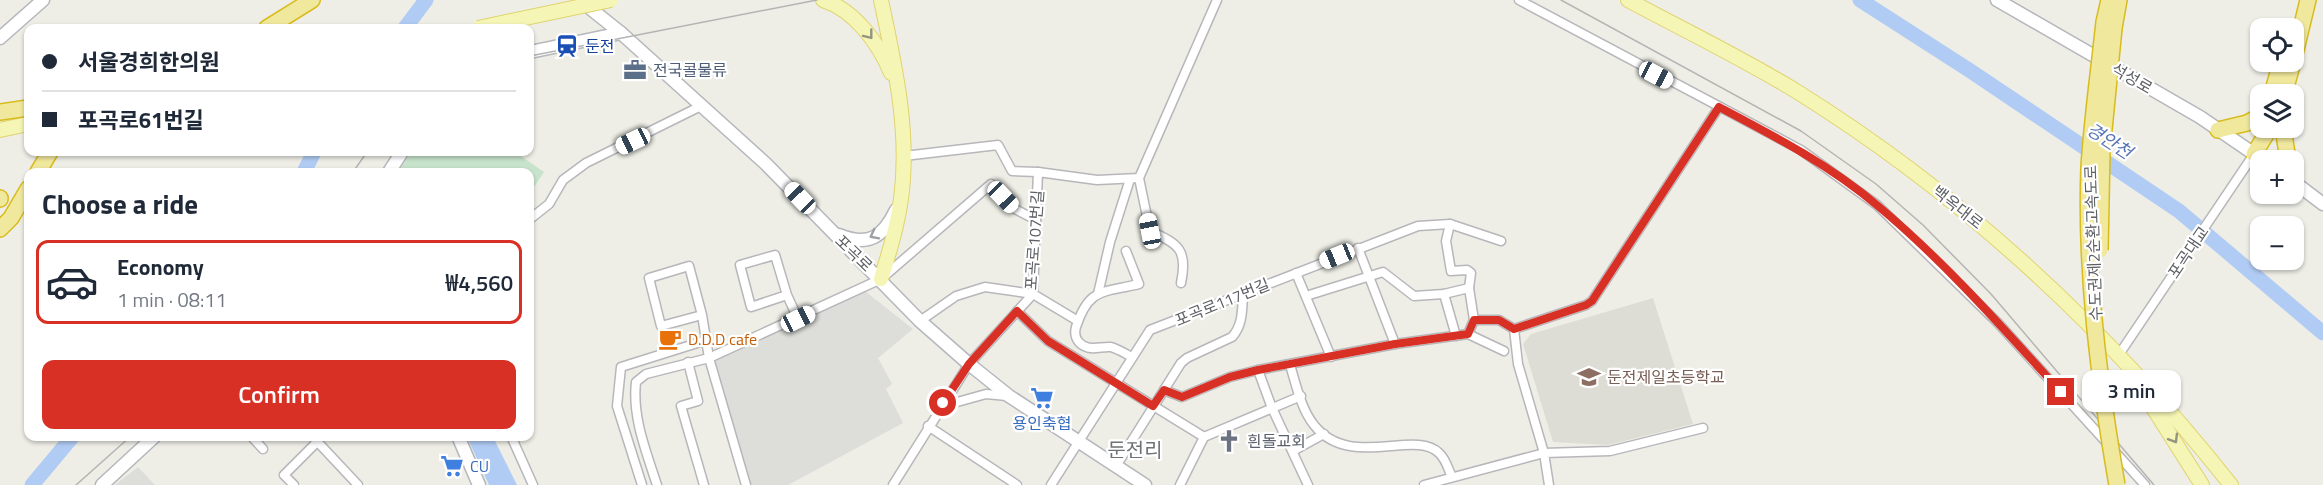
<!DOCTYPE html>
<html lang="en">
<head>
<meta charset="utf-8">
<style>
	body { margin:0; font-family:"Titillium Web","Noto Sans KR",sans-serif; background:#f6f6f7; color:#1f2937; height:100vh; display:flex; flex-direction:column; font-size:22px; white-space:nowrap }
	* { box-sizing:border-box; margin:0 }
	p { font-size:20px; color:#747a83 }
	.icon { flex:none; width:33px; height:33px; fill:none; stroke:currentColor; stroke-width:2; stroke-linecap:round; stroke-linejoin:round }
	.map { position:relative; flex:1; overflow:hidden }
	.drawer { position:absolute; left:24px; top:168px; width:510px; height:273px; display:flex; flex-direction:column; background:#fff; border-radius:12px; box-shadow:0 2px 4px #0004 }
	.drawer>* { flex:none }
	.hud { position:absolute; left:24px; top:24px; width:510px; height:132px; border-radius:12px; box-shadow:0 2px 4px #0004; display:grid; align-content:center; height:132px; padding:0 18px; background:#fff }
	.fabs { position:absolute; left:2250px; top:18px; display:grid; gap:12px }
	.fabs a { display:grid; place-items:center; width:54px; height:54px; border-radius:12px; background:#fff; box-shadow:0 2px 4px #0004; font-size:30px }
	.end { position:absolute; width:27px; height:27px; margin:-14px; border:8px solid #d93025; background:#fff; box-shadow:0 0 0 3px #fff }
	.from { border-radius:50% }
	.bubble { position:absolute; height:42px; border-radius:12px; background:#fff; box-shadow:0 2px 4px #0004; font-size:20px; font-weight:600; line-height:42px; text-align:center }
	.car { position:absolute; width:18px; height:36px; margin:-18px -9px; border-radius:8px; box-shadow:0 0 4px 2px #0007; background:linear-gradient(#fff 24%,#345 0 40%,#fff 0 76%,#345 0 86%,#fff 0) }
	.hud b { display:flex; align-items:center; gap:21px; height:57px; font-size:22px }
	.hud b+b { border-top:2px solid #e0e1e3 }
	.hud i { width:15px; height:15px; background:#1f2937 }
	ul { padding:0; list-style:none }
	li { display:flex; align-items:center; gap:18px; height:84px; margin:0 12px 9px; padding:0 6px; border:3px solid transparent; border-radius:12px }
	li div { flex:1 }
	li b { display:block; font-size:22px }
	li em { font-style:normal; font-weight:600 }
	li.current { border-color:#d93025 }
	li>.icon { width:54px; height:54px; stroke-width:1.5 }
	h2 { padding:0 18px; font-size:27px; line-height:72px }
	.cta { display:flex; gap:12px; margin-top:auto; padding:12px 18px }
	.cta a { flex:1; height:69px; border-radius:12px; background:#d93025; color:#fff; font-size:24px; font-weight:600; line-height:69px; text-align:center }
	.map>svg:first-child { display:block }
</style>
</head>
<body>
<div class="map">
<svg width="2323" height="485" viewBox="0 0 2323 485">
	<rect width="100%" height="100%" fill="#eeeee7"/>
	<g fill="#ddddd9">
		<path d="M861 288 913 329 878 358 892 384 886 389 903 423 788 485H746L709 358Z"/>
		<path d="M138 467 155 485H115Z"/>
	</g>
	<path fill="#deddd5" d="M1653 298 1693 424 1608 445 1553 442 1523 344 1531 334Z"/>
	<path fill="#c7e3cb" d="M411 152H515L544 172 530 193V172H398Z"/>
	<path fill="#b1ccf4" d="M467 437H493L517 485H489Z"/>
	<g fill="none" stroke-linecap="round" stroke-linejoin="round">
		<g stroke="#b1ccf4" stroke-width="15">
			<path d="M1860 0 1969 70 2179 211 2323 333"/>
			<path d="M405 28 426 0"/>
			<path d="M304 172 314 152"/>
			<path d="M32 485 73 436"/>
		</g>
		<g stroke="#b7b7bb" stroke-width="11">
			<g id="street">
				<path d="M1519 0 1801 150 1877 205 1998 323 2145 485"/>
				<path d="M904 156 998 145 1012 171 1038 172"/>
				<path d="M1139 178 1150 231C1179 244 1188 250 1181 283"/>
				<path d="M530 219 549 204 563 180 586 163 701 106"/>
				<path d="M1358 248 1395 344"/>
				<path d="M1126 251 1139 284C1103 293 1089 287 1076 327 1074 334 1076 342 1084 346 1093 351 1102 346 1111 347 1118 349 1126 354 1132 357"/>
				<path d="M1296 273 1331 357"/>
				<path d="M1098 294 1110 242 1130 179"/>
				<path d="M1444 294 1456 336"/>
				<path d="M787 295 751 307 740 265 775 255 787 295 798 319"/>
				<path d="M1306 296 1383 272 1414 296 1444 294 1469 288"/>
				<path d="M1017 311 1048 341 1204 437"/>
				<path d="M1474 320H1499L1514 329"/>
				<path d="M920 321 956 296 985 287 1033 294 1078 321"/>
				<path d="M1468 334 1504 351"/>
				<path d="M2118 356 2254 154"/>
				<path d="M688 362 698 401 681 406 704 485"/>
				<path d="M1290 365C1296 384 1301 409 1314 425 1349 470 1415 429 1439 453 1446 459 1448 469 1452 477"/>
				<path d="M1258 370 1272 408 1308 485"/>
				<path d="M1164 390 1181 363 1187 358 1232 337C1243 325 1242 310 1243 294"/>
				<path d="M943 403 950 404 986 394 1007 396"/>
				<path d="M928 426 1017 485"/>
				<path d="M251 436 263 449"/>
				<path d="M312 436 358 485"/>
				<path d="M511 436 533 485"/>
				<path d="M1293 451 1324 434"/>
				<path d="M1116 466 1164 390 1182 397 1230 377 1258 370 1395 344 1468 334 1474 320 1469 288 1471 273 1467 270 1451 271 1446 241 1450 224"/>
				<path d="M294 485 284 475 317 442"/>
				<path d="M642 485 617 406 621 367 707 340"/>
				<path d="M657 485C646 451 632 417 636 382L646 374 709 358 702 315 689 266 649 278 661 326 702 315"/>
				<path d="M746 485 709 358 881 279 991 184 1015 209 1036 220"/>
				<path d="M893 485 969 364 1033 294 1038 172 1097 180 1139 178 1217 0"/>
				<path d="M1051 485 1150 330 1418 226 1450 224 1501 241"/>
				<path d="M1180 485 1204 437 1301 396"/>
				<path d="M1424 485 1544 453 1518 364 1514 329 1586 305 1592 301 1719 107"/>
				<path d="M1549 485 1544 453 1610 451 1703 428"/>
			</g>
		</g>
		<g stroke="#b5b7bc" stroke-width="15">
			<g id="secondary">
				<path d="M1997 0 2200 117 2263 160"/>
				<path d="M581 1 621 33 766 164 920 321 969 364 1009 396 1145 485"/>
				<path d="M0 38 43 0"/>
				<path d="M530 52 621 33"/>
				<path d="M389 172 402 152"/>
				<path d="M2294 182 2323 204"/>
				<path d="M839 235C869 247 883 237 896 210"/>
				<path d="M458 436 479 485"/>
				<path d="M102 485 155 436"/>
			</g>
		</g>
		<g stroke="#e0d36e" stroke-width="16">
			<g id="primary">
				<path d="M823 0C855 10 879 44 891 73"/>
				<path d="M881 0C895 66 910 132 901 199 897 227 889 253 881 279"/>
				<path d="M1628 0C1684 30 1742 58 1796 91 1963 195 2109 331 2231 485"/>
				<path d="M0 130 28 124"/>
				<path d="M2143 392 2202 485"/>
			</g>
		</g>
		<g stroke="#d8bc1d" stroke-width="18">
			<g id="highway">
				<path d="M2104 22 2109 0"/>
				<path d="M267 28 312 0"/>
				<path d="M2114 28 2119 0"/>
				<path d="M2294 58 2308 0"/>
				<path d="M2272 94 2281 62"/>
				<path d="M2284 94 2293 62"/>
				<path d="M0 112 28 108"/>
				<path d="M2283 128 2288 160"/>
				<path d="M2218 130 2247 123 2260 116"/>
				<path d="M2254 154 2270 128"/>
				<path d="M38 172 50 152"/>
				<path d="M0 198V199"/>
				<path d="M0 229 11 218 28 189"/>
			</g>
		</g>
		<use href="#street" stroke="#fff" stroke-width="8"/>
		<use href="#secondary" stroke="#fff" stroke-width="12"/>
		<use href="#primary" stroke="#f5f5b5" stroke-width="14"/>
		<use href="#highway" stroke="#f0e89c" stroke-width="15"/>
		<g stroke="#b4b4b5" stroke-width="1.5">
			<path d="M1561 0 1801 131 1876 184 1923 225 1991 294 2154 485"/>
			<path d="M530 56 817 0"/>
			<path d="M353 172 367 152"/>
			<path d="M76 485 131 436"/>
		</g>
		<g stroke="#e0d36e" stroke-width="16" stroke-linecap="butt">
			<path id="primary-bridge" d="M478 28 611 0"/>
		</g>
		<g stroke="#d8bc1d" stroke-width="18" stroke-linecap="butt">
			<g id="highway-bridge">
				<path d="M2104 22C2099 70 2092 119 2089 167 2085 273 2099 381 2117 485"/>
				<path d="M2100 250 2102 150 2114 28"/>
			</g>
		</g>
		<use href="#primary-bridge" stroke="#f5f5b5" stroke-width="14"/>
		<use href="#highway-bridge" stroke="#f0e89c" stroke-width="15"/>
	</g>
	<defs><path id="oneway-chevron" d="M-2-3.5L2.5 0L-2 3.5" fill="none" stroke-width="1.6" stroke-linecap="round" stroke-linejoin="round" transform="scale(1.5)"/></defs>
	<g stroke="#939481">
		<use href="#oneway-chevron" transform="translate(869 35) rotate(52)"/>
		<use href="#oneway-chevron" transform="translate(2174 439) rotate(59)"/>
	</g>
	<use stroke="#9ea0a3" href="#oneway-chevron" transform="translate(874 235) rotate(153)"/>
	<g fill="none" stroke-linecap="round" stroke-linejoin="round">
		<path stroke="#d93025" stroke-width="8" d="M943 403 969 364 1017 311 1048 341 1153 406 1164 390 1182 397 1230 377 1258 370 1395 344 1468 334 1474 320H1499L1514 329 1586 305 1592 301 1719 107C1774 136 1830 165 1878 206 1944 261 2003 328 2061 392"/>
	</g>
	<defs>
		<g id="station-bare" transform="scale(1.8)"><path d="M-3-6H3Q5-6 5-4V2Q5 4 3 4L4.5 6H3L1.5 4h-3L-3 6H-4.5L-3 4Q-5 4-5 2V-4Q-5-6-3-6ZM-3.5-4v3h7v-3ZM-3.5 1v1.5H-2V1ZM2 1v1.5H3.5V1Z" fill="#1a4fb4" stroke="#fff" stroke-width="2.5" paint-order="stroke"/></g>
		<g id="office-bare" transform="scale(1.8)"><path d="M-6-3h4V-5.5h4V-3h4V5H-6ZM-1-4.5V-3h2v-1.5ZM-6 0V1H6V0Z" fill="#5c6f8a" stroke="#fff" stroke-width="2.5" paint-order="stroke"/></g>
		<g id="cafe-bare" transform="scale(1.8)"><path d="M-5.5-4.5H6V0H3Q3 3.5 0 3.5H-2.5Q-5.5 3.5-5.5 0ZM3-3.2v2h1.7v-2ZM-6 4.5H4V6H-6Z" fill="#e8710a" stroke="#fff" stroke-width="2.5" paint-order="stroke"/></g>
		<g id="school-bare" transform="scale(1.8)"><path d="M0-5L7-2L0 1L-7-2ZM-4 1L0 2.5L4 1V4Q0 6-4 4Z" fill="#8d6e63" stroke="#fff" stroke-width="2.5" paint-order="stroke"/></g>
		<g id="supermarket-bare" transform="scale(1.8)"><path d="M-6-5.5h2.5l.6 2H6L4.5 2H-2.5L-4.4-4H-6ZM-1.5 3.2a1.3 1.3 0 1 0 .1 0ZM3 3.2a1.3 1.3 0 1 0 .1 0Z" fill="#3f7fe0" stroke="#fff" stroke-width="2.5" paint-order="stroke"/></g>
		<g id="church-bare" transform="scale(1.8)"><path d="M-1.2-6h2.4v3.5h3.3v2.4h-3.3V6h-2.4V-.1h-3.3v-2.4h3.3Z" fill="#6b7280" stroke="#fff" stroke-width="2.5" paint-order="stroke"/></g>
	</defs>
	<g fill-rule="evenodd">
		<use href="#station-bare" x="567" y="46"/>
		<use href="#office-bare" x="635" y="70"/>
		<use href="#cafe-bare" x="670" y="339"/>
		<use href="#school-bare" x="1589" y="377"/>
		<use href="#supermarket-bare" x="1042" y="398"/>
		<use href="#church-bare" x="1229" y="441"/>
		<use href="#supermarket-bare" x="452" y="466"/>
	</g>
	<g text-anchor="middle" stroke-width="4.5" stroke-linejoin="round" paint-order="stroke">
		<g font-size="16" fill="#164399" stroke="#fff" text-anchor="start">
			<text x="585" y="52">둔전</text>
		</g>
		<g font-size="16" fill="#4e5e75" stroke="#fff" text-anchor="start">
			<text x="653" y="76">전국콜물류</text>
		</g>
		<g font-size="16" fill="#5e6065" stroke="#fff">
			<text transform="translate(2132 78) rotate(30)" y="6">석성로</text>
			<text transform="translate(1958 207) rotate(38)" y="6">백옥대로</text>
			<text transform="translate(1034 240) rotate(-86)" y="6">포곡로107번길</text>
			<text transform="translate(2093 243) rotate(-92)" y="6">수도권제2순환고속도로</text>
			<text transform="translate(2188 252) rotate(-56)" y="6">포곡대교</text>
			<text transform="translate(854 253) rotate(44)" y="6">포곡로</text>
			<text transform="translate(1222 302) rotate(-22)" y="6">포곡로117번길</text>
		</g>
		<g font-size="16" fill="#c56008" stroke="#fff" text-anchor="start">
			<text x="688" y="345">D.D.D cafe</text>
		</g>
		<g font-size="16" fill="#785e54" stroke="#fff" text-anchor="start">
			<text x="1607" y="383">둔전제일초등학교</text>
		</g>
		<g font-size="16" fill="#366cbe" stroke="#fff">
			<text x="1042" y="429">용인축협</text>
			<text x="470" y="472" text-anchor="start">CU</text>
		</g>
		<g font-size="16" fill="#5b616d" stroke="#fff" text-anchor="start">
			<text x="1247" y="447">흰돌교회</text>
		</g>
		<g font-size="18" font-style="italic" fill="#5675b5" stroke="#fff">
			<text transform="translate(2109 141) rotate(33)" y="6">경안천</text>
		</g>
		<g font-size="20" fill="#6f7277" stroke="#fff">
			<text x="1135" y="457">둔전리</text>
		</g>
	</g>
</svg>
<div class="fabs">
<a><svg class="icon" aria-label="locate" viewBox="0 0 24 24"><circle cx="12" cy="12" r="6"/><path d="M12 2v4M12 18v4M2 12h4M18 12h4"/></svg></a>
<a><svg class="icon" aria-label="layers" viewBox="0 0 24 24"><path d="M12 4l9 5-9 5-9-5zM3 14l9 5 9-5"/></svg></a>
<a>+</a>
<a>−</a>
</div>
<i class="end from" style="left:943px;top:403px"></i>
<i class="end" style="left:2061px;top:392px"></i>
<div class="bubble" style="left:2082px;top:370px;width:99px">3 min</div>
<i class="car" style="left:1656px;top:75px;rotate:118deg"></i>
<i class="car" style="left:633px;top:141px;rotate:245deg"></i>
<i class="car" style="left:1003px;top:197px;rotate:136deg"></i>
<i class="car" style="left:800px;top:198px;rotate:316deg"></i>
<i class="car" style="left:1150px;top:231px;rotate:349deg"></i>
<i class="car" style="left:1337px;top:256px;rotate:248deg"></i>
<i class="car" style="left:798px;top:319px;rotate:64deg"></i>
<div class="hud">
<b><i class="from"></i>서울경희한의원</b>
<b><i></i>포곡로61번길</b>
</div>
<section class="drawer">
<h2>Choose a ride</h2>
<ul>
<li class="current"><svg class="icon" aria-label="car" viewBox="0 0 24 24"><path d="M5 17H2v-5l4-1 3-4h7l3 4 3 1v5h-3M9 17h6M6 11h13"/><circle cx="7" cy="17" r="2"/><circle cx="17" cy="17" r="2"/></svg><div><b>Economy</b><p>1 min · 08:11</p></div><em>₩4,560</em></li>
</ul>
<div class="cta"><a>Confirm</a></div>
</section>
</div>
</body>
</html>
